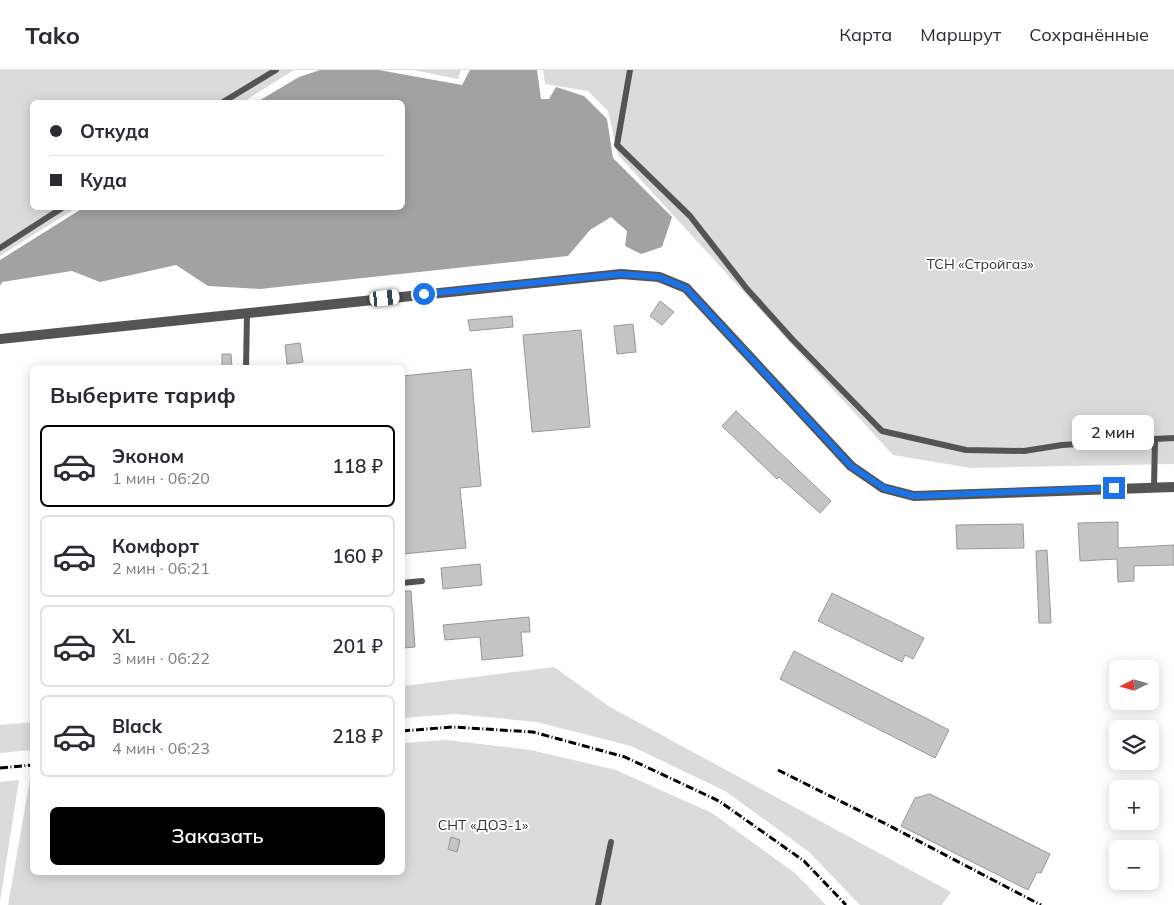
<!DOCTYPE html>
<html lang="ru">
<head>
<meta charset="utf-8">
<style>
	body { margin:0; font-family:Mulish,sans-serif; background:#f7f7f7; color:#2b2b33; height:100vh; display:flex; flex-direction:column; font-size:19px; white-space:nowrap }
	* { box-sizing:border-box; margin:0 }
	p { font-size:16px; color:#7c7c81 }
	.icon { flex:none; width:28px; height:28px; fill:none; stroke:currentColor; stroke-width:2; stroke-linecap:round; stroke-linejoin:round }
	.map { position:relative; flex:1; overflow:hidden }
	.panel { position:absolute; left:30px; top:295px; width:375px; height:510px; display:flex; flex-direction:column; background:#fff; border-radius:8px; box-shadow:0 2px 12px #0003 }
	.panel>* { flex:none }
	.hud { position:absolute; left:30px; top:30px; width:375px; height:110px; border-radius:8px; box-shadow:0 2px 12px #0003; display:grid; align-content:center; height:110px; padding:0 20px; background:#fff }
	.needle { width:32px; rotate:264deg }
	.tools { position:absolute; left:1109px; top:590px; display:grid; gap:10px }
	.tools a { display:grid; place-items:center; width:50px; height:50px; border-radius:8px; background:#fff; box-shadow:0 2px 12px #0003; font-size:25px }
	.end { position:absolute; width:22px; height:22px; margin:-11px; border:6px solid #1a73e8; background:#fff; box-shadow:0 0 0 2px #fff }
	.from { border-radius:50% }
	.bubble { position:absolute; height:35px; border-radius:8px; background:#fff; box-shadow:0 2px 12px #0003; font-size:16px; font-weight:600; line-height:35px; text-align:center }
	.car { position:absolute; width:15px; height:30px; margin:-15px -8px; border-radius:6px; box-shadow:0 0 4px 1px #0007; background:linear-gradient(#fff 24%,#345 0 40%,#fff 0 76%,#345 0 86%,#fff 0) }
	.hud b { display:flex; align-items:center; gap:18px; height:48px; font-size:19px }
	.hud b+b { border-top:1px solid #e1e1e2 }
	.hud i { width:12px; height:12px; background:#2b2b33 }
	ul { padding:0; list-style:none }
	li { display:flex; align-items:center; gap:15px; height:82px; margin:0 10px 8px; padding:0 10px; border:2px solid #e1e1e2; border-radius:8px }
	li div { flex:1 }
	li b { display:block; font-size:19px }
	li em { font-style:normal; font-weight:600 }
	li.selected { border-color:#000 }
	li>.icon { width:45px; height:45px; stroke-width:1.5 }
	h2 { padding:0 20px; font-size:22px; line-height:60px }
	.primary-button { display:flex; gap:10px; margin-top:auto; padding:10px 20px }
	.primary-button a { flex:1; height:58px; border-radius:8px; background:#000; color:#fff; font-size:20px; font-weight:600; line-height:58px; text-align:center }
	header { display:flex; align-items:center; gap:30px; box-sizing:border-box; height:70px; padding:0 25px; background:#fff; border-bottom:1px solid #e1e1e2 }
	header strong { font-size:24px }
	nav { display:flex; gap:28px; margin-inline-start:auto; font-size:18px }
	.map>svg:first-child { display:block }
</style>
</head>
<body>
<header>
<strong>Tako</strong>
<nav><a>Карта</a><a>Маршрут</a><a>Сохранённые</a></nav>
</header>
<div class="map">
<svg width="1174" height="835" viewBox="0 0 1174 835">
	<rect width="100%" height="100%" fill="#fff"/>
	<g fill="#dbdbdb">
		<path d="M0 0H294L243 32H32V138H76L0 186Z"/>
		<path d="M413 0H461L458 9Z"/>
		<path d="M543 0H1174V394L971 398 893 385 618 85 608 41 588 21 545 14Z"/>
		<path d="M554 597 610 637 951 822 942 835H860L809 782 725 721 631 676 537 652 455 644 403 648V616Z"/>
		<path d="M32 652V680L0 683V655Z"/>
		<path d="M446 670 531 680 616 700 712 743 795 803 826 835H8L31 703H32V802H402L403 673Z"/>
		<path d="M19 710 0 832V712Z"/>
	</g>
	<path fill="#a2a2a2" d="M320 0H379L462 15 470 0H537L541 29H549L556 17 584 26 607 49 613 88 672 147 662 177 641 184 625 176 627 161 611 147 590 160 568 186 260 219 208 216 176 195 100 212 72 201 2 212 0 216V190L83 138H402V32H257L299 7Z"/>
	<g fill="#c4c4c4" stroke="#989898">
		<path d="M660 231 674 242 662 255 650 246Z"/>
		<path d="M512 246 513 257 470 261 468 250Z"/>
		<path d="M633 254 636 282 617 284 614 256Z"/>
		<path d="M581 260 590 357 532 362 523 265Z"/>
		<path d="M300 273 303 292 287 294 285 275Z"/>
		<path d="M222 284H231L232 298H222Z"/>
		<path d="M471 299 481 416 460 418 466 478 402 484V306Z"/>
		<path d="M736 341 831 431 820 443 779 407 777 409 722 356Z"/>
		<path d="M1118 452V478L1174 475V495L1134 496V511L1118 512 1117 489 1080 491 1078 453Z"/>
		<path d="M1023 454 1024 478 957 479 956 455Z"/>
		<path d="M1047 480 1051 553H1039L1036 481Z"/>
		<path d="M480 494 482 515 443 519 441 498Z"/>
		<path d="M402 521H411L415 577 402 578Z"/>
		<path d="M832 523 924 568 913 589 905 585 902 592 818 551Z"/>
		<path d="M529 547 530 562H521L523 586 482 590 480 567 445 570 443 555Z"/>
		<path d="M794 581 949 660 935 688 780 609Z"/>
		<path d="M930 724 1050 784 1041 803 1037 802 1028 820 901 756 915 728Z"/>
		<path d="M451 767 460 770 457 782 448 779Z"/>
	</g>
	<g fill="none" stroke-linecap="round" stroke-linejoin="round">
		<g stroke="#545454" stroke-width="6">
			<path d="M630 0 617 75 690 146 747 219 793 270 882 361 966 380 1024 381 1062 375 1155 369 1154 417"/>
			<path d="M223 32 276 0"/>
			<path d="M0 178 62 138"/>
			<path d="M246 298 247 243"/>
			<path d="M1155 369 1174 368"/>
			<path d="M402 513 422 511"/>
			<path d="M598 835 611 772"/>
		</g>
		<path stroke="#545454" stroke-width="10" d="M0 269 621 204 659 207 686 218 851 396 883 418 914 426 1174 417"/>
		<g stroke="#000" stroke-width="3" stroke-dasharray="8 2.5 1 2.5" stroke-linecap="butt">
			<path d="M402 661 452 657 533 662 625 687 719 731 804 791 846 835"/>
			<path d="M0 698 32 695"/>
			<path d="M778 700 886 754 1041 835"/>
		</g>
	</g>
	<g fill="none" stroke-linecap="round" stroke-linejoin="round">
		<path stroke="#1a73e8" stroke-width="6" d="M424 224 621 204 659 207 686 218 851 396 884 418 914 426 1114 418"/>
	</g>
	<g text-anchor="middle" stroke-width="4" stroke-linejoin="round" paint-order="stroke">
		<g font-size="14" fill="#323232" stroke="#fff">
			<text x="980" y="199">ТСН «Стройгаз»</text>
			<text x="483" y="760">СНТ «ДОЗ-1»</text>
		</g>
	</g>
</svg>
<div class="tools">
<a><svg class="needle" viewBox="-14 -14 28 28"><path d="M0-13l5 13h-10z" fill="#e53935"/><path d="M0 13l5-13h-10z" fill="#7c7c81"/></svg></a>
<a><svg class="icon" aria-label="layers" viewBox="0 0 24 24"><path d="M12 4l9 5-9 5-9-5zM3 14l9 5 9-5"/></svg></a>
<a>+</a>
<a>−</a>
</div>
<i class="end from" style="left:424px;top:224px"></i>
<i class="end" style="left:1114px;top:418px"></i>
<div class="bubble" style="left:1072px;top:345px;width:82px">2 мин</div>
<i class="car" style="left:385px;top:228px;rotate:84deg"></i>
<div class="hud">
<b><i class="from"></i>Откуда</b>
<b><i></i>Куда</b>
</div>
<section class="panel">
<h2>Выберите тариф</h2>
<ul>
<li class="selected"><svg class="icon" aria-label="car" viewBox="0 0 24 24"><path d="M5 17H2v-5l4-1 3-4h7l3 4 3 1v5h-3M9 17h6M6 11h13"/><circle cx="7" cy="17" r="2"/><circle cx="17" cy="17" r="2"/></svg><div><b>Эконом</b><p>1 мин · 06:20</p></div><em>118 ₽</em></li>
<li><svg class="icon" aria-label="car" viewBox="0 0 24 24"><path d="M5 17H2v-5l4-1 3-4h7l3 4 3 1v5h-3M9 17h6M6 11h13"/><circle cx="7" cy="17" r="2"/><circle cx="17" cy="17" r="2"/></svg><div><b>Комфорт</b><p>2 мин · 06:21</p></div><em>160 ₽</em></li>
<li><svg class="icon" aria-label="car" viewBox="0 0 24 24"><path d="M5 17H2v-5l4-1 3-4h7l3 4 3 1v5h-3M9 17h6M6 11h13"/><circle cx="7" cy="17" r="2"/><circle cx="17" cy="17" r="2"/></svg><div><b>XL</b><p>3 мин · 06:22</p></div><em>201 ₽</em></li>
<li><svg class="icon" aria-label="car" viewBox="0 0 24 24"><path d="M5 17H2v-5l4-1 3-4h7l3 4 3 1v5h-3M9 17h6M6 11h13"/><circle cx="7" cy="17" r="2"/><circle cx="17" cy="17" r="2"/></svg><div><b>Black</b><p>4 мин · 06:23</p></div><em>218 ₽</em></li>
</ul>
<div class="primary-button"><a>Заказать</a></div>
</section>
</div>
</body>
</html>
